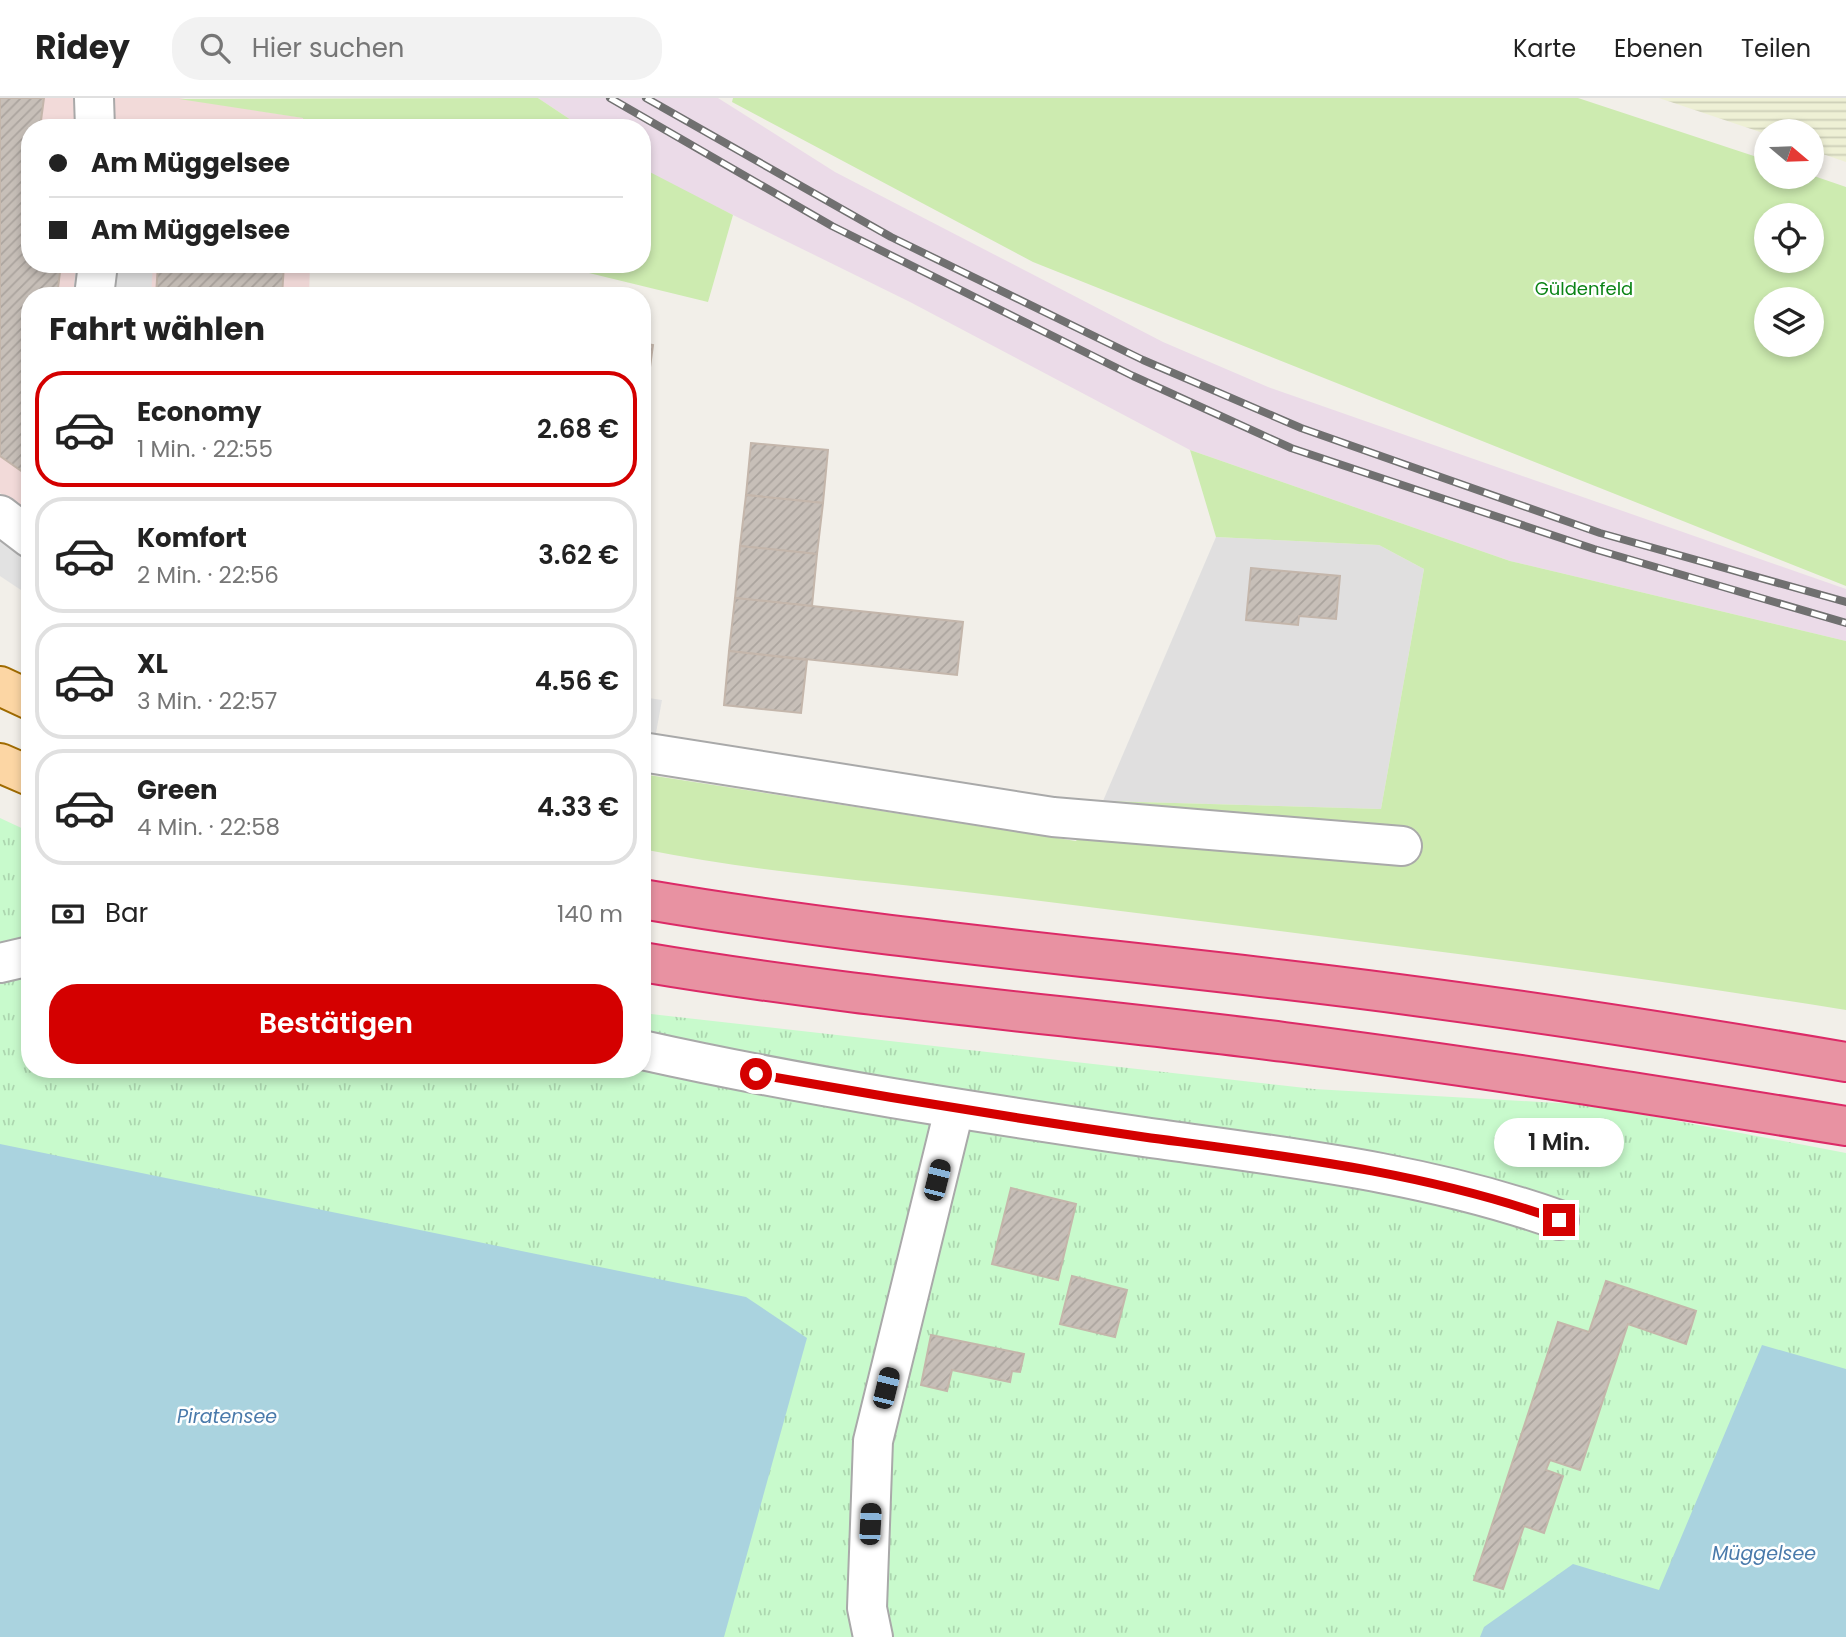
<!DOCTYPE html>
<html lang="de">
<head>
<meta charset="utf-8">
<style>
	body { margin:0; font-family:Poppins,sans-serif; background:#f2f2f2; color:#222; height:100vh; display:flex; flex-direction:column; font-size:26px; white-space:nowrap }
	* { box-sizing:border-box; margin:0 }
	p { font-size:23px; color:#767676 }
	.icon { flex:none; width:38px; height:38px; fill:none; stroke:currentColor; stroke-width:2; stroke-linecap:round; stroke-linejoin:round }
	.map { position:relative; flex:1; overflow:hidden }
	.side { position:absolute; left:21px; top:189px; width:630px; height:791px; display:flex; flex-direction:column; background:#fff; border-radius:28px; box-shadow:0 4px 10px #0003 }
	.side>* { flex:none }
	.guide { position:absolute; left:21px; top:21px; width:630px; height:154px; border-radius:28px; box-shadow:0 4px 10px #0003; display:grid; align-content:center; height:154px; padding:0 28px; background:#fff }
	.needle { width:46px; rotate:109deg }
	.fabs { position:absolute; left:1754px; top:21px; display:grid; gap:14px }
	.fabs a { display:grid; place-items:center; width:70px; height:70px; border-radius:50%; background:#fff; box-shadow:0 4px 10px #0003; font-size:35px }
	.end { position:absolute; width:32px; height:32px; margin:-16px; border:9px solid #d40000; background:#fff; box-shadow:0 0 0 4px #fff }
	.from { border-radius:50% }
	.bubble { position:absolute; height:49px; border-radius:24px; background:#fff; box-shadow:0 4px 10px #0003; font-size:23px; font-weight:600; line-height:49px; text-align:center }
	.car { position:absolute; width:21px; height:42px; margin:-21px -10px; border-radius:9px; box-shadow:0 0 5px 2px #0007; background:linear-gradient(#222 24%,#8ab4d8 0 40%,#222 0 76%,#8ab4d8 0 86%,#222 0) }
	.guide b { display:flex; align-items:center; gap:24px; height:66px; font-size:26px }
	.guide b+b { border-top:2px solid #e0e0e0 }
	.guide i { width:18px; height:18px; background:#222 }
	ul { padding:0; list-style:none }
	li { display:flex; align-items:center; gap:21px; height:116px; margin:0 14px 10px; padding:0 14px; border:4px solid #e0e0e0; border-radius:28px }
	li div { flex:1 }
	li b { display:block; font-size:26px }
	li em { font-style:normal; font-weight:600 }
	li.on { border-color:#d40000 }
	li>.icon { width:63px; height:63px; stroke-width:1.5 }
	h2 { padding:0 28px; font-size:32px; line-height:84px }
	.pay { display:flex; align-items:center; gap:18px; height:77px; padding:0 28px; font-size:26px }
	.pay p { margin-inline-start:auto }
	.button { display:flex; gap:14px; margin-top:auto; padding:14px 28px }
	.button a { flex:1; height:80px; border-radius:28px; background:#d40000; color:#fff; font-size:28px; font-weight:600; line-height:80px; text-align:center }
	header { display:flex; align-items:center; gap:42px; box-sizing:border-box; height:98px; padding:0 35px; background:#fff; border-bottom:2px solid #e0e0e0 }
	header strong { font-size:33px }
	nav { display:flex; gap:38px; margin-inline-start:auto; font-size:24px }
	.search { width:490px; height:63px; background:#f2f2f2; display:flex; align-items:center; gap:18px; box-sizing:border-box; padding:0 24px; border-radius:28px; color:#767676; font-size:26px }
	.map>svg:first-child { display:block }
</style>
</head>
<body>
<header>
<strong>Ridey</strong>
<div class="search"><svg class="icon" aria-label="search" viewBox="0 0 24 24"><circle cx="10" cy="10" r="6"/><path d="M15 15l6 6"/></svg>Hier suchen</div>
<nav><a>Karte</a><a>Ebenen</a><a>Teilen</a></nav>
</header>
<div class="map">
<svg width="1846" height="1539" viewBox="0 0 1846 1539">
	<defs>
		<pattern id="farmland-rules" width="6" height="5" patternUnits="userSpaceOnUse" patternTransform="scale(1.75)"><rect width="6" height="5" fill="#eef0d5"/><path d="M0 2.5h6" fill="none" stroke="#ccceb7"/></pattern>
		<pattern id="park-tufts" width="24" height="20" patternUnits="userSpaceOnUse" patternTransform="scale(1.75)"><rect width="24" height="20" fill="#c8facc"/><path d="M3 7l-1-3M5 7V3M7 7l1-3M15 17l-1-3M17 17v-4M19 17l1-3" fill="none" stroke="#acd6af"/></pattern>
		<pattern id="building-hatch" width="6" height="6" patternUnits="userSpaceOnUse" patternTransform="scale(1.75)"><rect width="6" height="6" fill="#c7bfb8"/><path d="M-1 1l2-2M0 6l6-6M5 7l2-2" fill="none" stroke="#aba49e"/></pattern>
	</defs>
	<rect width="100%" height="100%" fill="#f2efe9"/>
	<path fill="#e0dfdf" d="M1216 439 1379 447 1424 471 1381 711 1103 703Z"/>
	<path fill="#f2dad9" d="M0 0H179L304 20 305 30H30V166H310L309 198H30V417L0 395Z"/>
	<path fill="#ebdbe8" d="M538 0H718L835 74 1163 244 1268 289 1846 491V543L1510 463 1190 352 910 204 658 80 642 70V30H583Z"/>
	<path fill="url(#farmland-rules)" d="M1659 0H1846V64L1811 52V33H1766V36Z"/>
	<g fill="#cdebb0" fill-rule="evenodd">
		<path d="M538 0 583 30H305L303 20 179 1Z"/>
		<path d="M733 0H1578L1766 62V79L1811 77 1846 89V488L1033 164 732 4ZM1811 117V163H1766V117ZM1766 201H1811V247H1766Z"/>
		<path d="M642 70 733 117 708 204 552 166H642Z"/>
		<path d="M1190 352 1510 463 1846 543V912C1571 868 1294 835 1017 800 892 784 766 776 642 751V676L1076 743 1103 703 1381 711 1424 471 1379 447 1216 439Z"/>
	</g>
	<path fill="url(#park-tufts)" d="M0 720 30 734V971H642V915L1314 991 1593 1007 1846 1055V1539H0Z"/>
	<g fill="#e2e2e2">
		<path d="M76 166H153L151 198H73Z"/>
		<path d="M0 438 30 459V498L0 478Z"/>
		<path d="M642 599 662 602 656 635 642 633Z"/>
	</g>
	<g fill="#aad3df">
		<path d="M0 1046 746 1199 807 1240 724 1539H0Z"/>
		<path d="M1762 1247 1846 1271V1539H1480L1484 1529 1573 1466 1659 1492Z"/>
	</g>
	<g fill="url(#building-hatch)" stroke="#c4b6ab" stroke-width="2">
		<path d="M0 0H44L40 30H30V166H61L57 198H30V379L0 358Z"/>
		<path d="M158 166H284L282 198H156Z"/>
		<path d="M642 245 653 247 642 328Z"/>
		<path d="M751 345 828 352 823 405 746 397Z"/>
		<path d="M746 397 823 405 817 456 740 448Z"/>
		<path d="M740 448 817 456 812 508 735 500Z"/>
		<path d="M1251 470 1340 478 1336 521 1299 518 1298 527 1246 522Z"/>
		<path d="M735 500 963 524 957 577 729 553Z"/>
		<path d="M729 553 807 562 801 615 724 607Z"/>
		<path d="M1011 1090 1076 1106 1058 1182 992 1166Z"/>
		<path d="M1072 1178 1127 1192 1115 1239 1060 1226Z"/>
		<path d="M1606 1183 1696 1213 1686 1246 1628 1226 1580 1372 1550 1362 1546 1372 1563 1378 1544 1435 1524 1428 1503 1491 1474 1482 1558 1224 1589 1234Z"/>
		<path d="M931 1237 1024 1256 1020 1274 1012 1273 1010 1284 952 1272 947 1293 921 1287Z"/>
	</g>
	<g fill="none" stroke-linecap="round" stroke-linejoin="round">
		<g stroke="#a9a9a9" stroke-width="42">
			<g id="minor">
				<path d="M94 0 95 30"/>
				<path d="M94 198 98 166"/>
				<path d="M0 417 30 440"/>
				<path d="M642 654 1053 719 1402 748"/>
				<path d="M0 865 30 858"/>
				<path d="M642 952C808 989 976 1014 1144 1039 1284 1059 1425 1074 1559 1122"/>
				<path d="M873 1539 867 1510 873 1343 954 1012"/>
			</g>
		</g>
		<g stroke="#a06b00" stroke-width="42">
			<g id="major">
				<path d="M0 588 30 602"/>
				<path d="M0 665 30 678"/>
			</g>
		</g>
		<g stroke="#dc2a67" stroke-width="42">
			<g id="highway">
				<path d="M642 801C853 837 1066 856 1278 881 1468 903 1657 932 1846 964"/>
				<path d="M642 864C855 900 1070 917 1284 944 1472 968 1659 998 1846 1028"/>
			</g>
		</g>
		<use href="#minor" stroke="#fff" stroke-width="38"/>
		<use href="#major" stroke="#fcd6a4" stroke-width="38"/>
		<use href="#highway" stroke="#e892a2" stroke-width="38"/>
		<g stroke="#707070" stroke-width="8">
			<g id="rail">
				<path d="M610 0 832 128 1133 278 1291 350 1594 451 1846 525"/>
				<path d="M646 0 891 139 1143 262 1301 330 1600 435 1846 504"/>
			</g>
		</g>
		<use href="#rail" stroke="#fff" stroke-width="5" stroke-dasharray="16" stroke-linecap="butt"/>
	</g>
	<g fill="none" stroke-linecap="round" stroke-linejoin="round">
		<path stroke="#d40000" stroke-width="9" d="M756 976C885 999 1014 1020 1144 1039 1284 1058 1425 1074 1559 1122"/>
	</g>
	<g text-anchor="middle" stroke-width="5" stroke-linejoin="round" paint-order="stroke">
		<g font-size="18" fill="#0c8416" stroke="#fff">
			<text x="1584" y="197">Güldenfeld</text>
		</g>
		<g font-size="19" font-style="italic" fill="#4a7aab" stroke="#fff">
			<text x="227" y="1325">Piratensee</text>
			<text x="1764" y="1462">Müggelsee</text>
		</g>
	</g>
</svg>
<div class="fabs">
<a><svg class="needle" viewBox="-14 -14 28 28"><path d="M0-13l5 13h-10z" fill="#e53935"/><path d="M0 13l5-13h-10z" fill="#767676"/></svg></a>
<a><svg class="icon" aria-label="locate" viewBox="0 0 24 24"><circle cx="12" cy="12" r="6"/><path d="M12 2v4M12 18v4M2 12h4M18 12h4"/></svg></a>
<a><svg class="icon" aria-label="layers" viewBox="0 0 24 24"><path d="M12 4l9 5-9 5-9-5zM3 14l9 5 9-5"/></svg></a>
</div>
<i class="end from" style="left:756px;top:976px"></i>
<i class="end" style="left:1559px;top:1122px"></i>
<div class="bubble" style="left:1494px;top:1020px;width:130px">1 Min.</div>
<i class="car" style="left:937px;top:1082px;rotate:14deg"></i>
<i class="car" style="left:886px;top:1290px;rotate:14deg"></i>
<i class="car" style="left:870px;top:1426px;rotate:3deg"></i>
<div class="guide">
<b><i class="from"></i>Am Müggelsee</b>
<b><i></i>Am Müggelsee</b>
</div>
<section class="side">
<h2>Fahrt wählen</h2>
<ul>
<li class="on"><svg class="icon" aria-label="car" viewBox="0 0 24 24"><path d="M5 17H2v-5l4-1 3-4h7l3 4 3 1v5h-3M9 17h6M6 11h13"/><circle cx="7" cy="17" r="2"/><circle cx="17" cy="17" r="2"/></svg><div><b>Economy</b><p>1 Min. · 22:55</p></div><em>2.68 €</em></li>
<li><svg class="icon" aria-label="car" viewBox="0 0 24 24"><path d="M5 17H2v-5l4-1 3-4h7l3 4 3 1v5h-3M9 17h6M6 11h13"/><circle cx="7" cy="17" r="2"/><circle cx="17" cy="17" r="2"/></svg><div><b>Komfort</b><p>2 Min. · 22:56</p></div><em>3.62 €</em></li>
<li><svg class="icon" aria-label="car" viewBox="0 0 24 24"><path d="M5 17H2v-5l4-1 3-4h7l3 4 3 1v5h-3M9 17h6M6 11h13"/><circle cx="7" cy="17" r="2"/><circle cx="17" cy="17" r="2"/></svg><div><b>XL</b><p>3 Min. · 22:57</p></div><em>4.56 €</em></li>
<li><svg class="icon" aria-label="car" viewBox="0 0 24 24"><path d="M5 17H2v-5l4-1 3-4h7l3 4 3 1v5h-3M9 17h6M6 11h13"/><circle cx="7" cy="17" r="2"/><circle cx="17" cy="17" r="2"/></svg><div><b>Green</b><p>4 Min. · 22:58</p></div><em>4.33 €</em></li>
</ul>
<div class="pay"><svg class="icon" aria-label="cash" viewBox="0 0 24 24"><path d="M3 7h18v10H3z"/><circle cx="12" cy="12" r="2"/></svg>Bar<p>140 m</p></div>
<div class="button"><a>Bestätigen</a></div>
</section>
</div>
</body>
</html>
